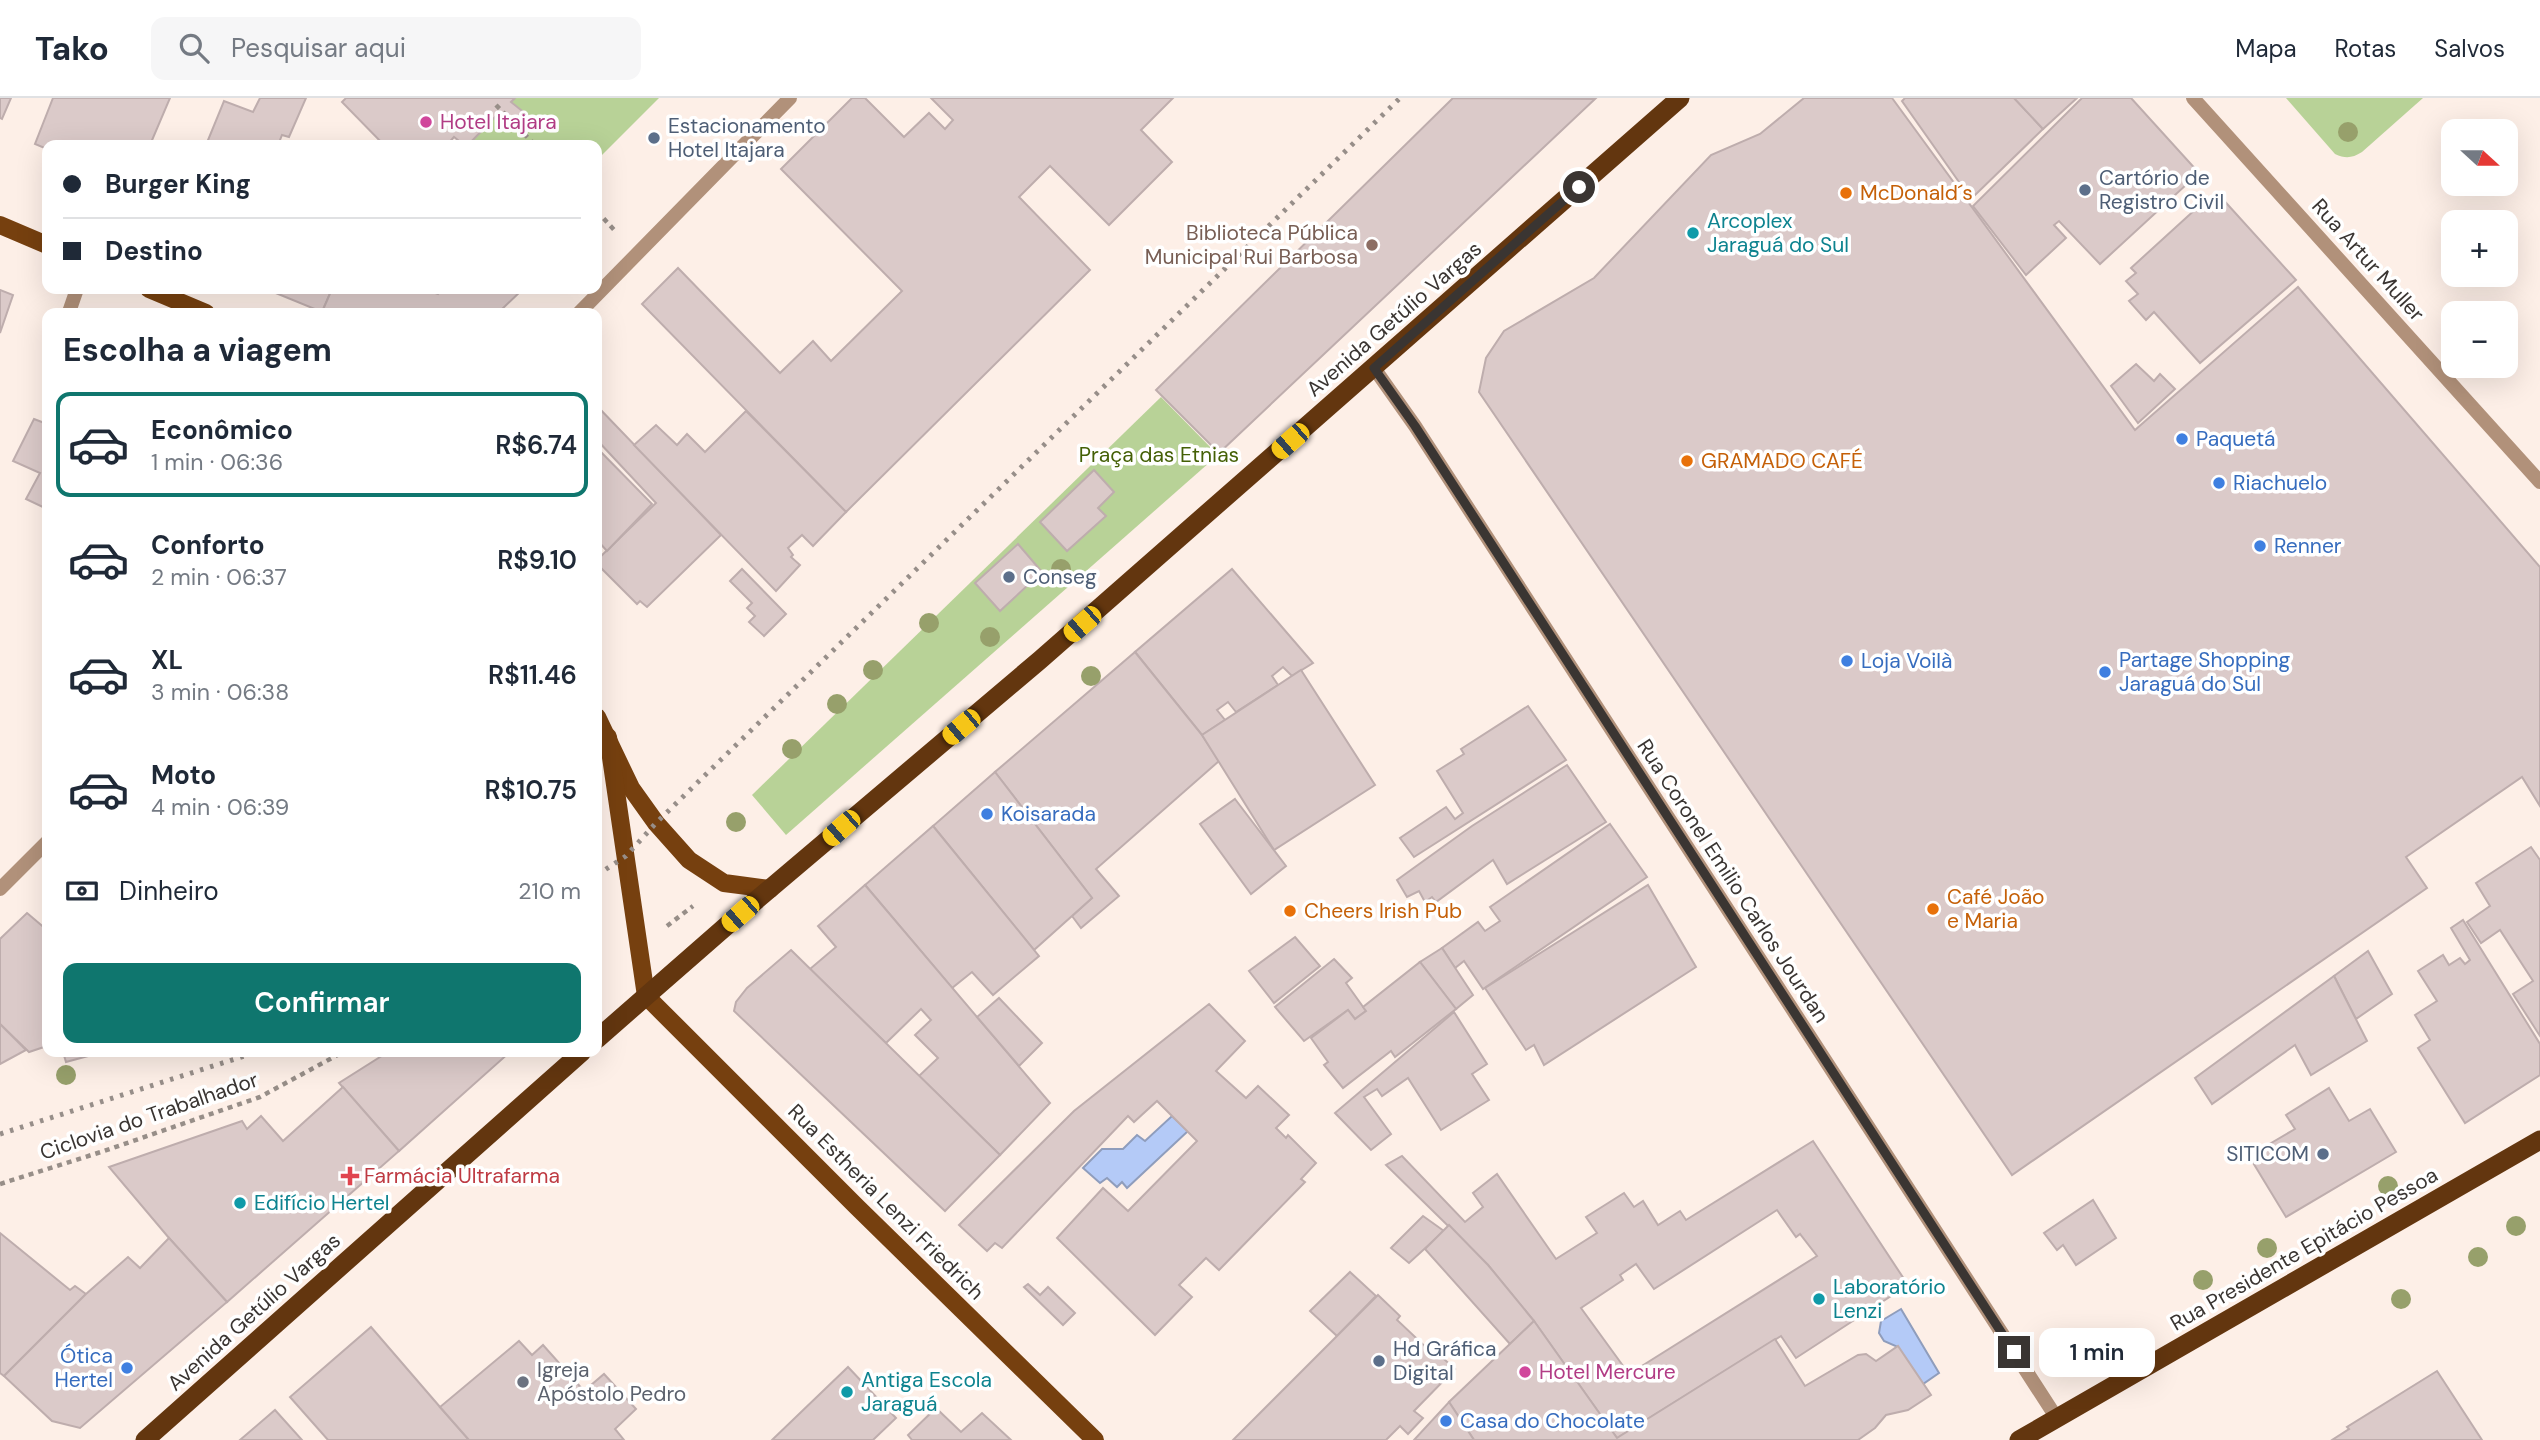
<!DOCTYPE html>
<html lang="pt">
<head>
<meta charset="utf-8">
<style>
	body { margin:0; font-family:"DM Sans",sans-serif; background:#f6f6f7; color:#1f2937; height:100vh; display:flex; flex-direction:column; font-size:26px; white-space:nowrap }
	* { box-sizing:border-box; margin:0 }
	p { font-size:23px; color:#747a83 }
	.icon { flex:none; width:38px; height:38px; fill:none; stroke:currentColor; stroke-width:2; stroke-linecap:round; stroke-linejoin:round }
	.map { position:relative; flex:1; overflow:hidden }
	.panel { position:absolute; left:42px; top:210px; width:560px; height:749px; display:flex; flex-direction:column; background:#fff; border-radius:14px; box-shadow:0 7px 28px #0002 }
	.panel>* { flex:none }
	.banner { position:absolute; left:42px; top:42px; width:560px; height:154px; border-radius:14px; box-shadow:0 7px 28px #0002; display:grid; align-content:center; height:154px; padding:0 21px; background:#fff }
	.needle { width:46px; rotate:111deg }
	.tools { position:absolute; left:2441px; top:21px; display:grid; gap:14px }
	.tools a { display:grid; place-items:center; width:77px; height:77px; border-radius:14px; background:#fff; box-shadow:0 7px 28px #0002; font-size:35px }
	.end { position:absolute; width:32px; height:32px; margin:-16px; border:9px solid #3a3532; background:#fff; box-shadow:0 0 0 4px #fff }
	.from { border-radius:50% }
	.bubble { position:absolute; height:49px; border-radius:14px; background:#fff; box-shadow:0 7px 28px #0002; font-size:23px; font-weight:600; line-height:49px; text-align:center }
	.car { position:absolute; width:21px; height:42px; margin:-21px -10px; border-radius:9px; box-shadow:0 0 5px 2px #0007; background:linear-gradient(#f5c518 24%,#345 0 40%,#f5c518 0 76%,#345 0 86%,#f5c518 0) }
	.banner b { display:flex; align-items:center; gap:24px; height:66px; font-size:26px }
	.banner b+b { border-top:2px solid #e0e1e3 }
	.banner i { width:18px; height:18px; background:#1f2937 }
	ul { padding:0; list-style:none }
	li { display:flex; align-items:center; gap:21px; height:105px; margin:0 14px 10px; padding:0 7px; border:4px solid transparent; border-radius:14px }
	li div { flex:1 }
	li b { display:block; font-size:26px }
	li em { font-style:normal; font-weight:600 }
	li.on { border-color:#0f766e }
	li>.icon { width:63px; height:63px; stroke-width:1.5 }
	h2 { padding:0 21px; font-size:32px; line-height:84px }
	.pay { display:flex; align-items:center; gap:18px; height:77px; padding:0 21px; font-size:26px }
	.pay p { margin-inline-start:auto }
	.button { display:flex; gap:14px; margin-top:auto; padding:14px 21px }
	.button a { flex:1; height:80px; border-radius:14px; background:#0f766e; color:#fff; font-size:28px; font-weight:600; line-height:80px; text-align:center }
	header { display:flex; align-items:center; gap:42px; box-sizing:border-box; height:98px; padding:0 35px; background:#fff; border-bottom:2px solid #e0e1e3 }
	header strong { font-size:33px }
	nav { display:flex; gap:38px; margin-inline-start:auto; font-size:24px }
	.search { width:490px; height:63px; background:#f6f6f7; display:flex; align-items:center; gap:18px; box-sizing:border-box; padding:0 24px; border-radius:14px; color:#747a83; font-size:26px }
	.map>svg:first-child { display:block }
</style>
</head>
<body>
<header>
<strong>Tako</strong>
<div class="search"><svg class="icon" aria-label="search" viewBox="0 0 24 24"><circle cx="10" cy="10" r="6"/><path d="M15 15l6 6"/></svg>Pesquisar aqui</div>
<nav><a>Mapa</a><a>Rotas</a><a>Salvos</a></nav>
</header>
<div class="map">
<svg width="2540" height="1342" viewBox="0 0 2540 1342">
	<rect width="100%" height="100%" fill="#fdefe7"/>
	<g fill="#b8d297">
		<path d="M503 0H659L597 62V47H464L460 44Z"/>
		<path d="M2286 0H2423L2362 54C2352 60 2346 61 2335 56Z"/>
		<path d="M1161 299 1218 357 786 737 752 697Z"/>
	</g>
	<g fill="#b4caf7" stroke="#8f9dbc" stroke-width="2">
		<path d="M1172 1018 1188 1033 1127 1090 1122 1084 1117 1089 1107 1080 1100 1085 1083 1070 1102 1051H1123L1137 1037 1145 1043Z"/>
		<path d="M1901 1211 1939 1275 1923 1286 1898 1249 1884 1243 1879 1235 1881 1223Z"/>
	</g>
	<g fill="#dbcac9" stroke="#beadad" stroke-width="2" fill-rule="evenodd">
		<path d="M0 0H11L2 21 0 20Z"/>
		<path d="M53 0H170L150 47H47V51L35 46Z"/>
		<path d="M260 0H306L289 39 282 37 278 47H206L224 3 253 14Z"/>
		<path d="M346 0H515L511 4 526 16 511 31 497 17 468 47H464L454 39 447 47H384L342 4Z"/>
		<path d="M852 0H865L904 39 929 15 945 31 953 22 931 0H1173L1141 32 1172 64 1109 127 1050 68 1019 99 1090 172 846 414 642 206 678 170 780 275 813 243 831 263 902 193 781 71Z"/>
		<path d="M1453 0 1595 1 1219 355 1156 292Z"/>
		<path d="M1804 0H1892L2135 332 2298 189 2540 469V708L2522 679 2406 759 2427 790 2012 1077 1479 294 1486 260 1504 233 1594 180 1711 57 1760 36Z"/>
		<path d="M1905 0H2014L2043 31 1971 101 1902 3Z"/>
		<path d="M2014 0H2077L2043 31Z"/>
		<path d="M2082 0H2131L2199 75 2100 166 2059 123 2054 127 2066 140 2026 177 1973 108Z"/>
		<path d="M2219 97 2296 182 2200 265 2154 214 2146 222 2129 203 2138 196 2126 183 2136 175 2131 170 2198 109 2202 114Z"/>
		<path d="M266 191H332L322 214Z"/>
		<path d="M332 191H425L438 196 443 191H523L498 215H325L322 214Z"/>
		<path d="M0 192 13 197 0 235Z"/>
		<path d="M2136 266 2154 283 2160 276 2175 291 2138 325 2111 288Z"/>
		<path d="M597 308 721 437 647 509 640 503 637 506 597 466V462L656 405 597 342Z"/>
		<path d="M746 313 846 414 813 448 802 437 788 450 793 457 791 459 800 467 776 493 634 347 656 327 677 347 687 336 705 354Z"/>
		<path d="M34 321 47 326V411L26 401 40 375 13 363Z"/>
		<path d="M597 350 652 406 607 453 597 442Z"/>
		<path d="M1094 372 1114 394 1098 410 1106 418 1067 453 1040 424Z"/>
		<path d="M1018 446 1042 474 1000 513 975 485Z"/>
		<path d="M742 471 786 516 764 538 749 524 755 518 747 510 752 505 730 483Z"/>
		<path d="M1232 471 1313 565 1292 578 1283 569 1272 578 1278 587 1236 614 1228 604 1217 612 1225 622 1202 637 1135 554Z"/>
		<path d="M1135 554 1202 637 1219 663 1096 771 1119 798 1081 830 1072 818 1092 800 995 674Z"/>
		<path d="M1301 572 1375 687 1274 752 1202 637Z"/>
		<path d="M1528 608 1566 662 1414 759 1400 740 1446 709 1455 721 1463 715 1437 673 1464 656 1461 651Z"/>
		<path d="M1567 667 1606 724 1507 786 1493 762 1436 804 1432 799 1425 804 1419 793 1407 799 1397 782 1472 728Z"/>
		<path d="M995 674 1092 800 1034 852 933 728Z"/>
		<path d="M1235 701 1286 768 1251 796 1200 726Z"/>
		<path d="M1610 726 1647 779 1483 891 1464 863 1455 870 1442 850 1478 824 1485 833 1500 823 1490 809Z"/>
		<path d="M933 728 1039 858 993 897 972 874 952 890 865 787Z"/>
		<path d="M2531 749 2540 762V938L2513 896 2533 883 2500 832 2481 845 2467 824 2490 808 2476 785Z"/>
		<path d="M865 787 1050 1005 1000 1057 919 978 938 960 915 937 931 922 921 911 886 945 810 871 836 849 818 828Z"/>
		<path d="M1648 787 1696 869 1544 967 1534 947 1526 952 1485 890Z"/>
		<path d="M27 815 47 832V948L29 954 0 926V841Z"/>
		<path d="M2463 822 2540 946V977L2465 1025 2418 950 2430 942 2415 917 2437 903 2418 873 2443 857 2449 867 2460 860 2465 866 2470 862 2451 830Z"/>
		<path d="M1295 839 1320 868 1274 905 1249 873Z"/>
		<path d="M1442 850 1473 897 1456 911 1420 864Z"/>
		<path d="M791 852 1000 1057 945 1113 734 913 736 904 747 890Z"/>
		<path d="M2368 853 2392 896 2356 921 2334 878Z"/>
		<path d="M1334 861 1352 880 1346 885 1366 913 1355 921 1348 912 1304 943 1275 909Z"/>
		<path d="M1420 864 1456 911 1395 959 1391 953 1343 990 1324 967 1328 964 1311 940 1348 912 1355 921 1366 913 1363 909Z"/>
		<path d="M2334 878 2367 943 2311 977 2295 947 2212 1006 2195 980Z"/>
		<path d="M999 900 1042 945 1019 968 977 919Z"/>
		<path d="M1209 906 1245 943 1216 973 1246 1000 1258 988 1289 1017 1276 1030 1286 1040 1288 1037 1316 1065 1301 1081 1305 1084 1219 1172 1206 1160 1179 1187 1192 1199 1155 1237 1057 1140 1103 1090 1128 1113 1197 1043 1157 1003 1134 1024 1128 1018 1002 1150 995 1145 987 1153 959 1127 1074 1013Z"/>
		<path d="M1454 914 1487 966 1472 976 1489 1002 1441 1032 1408 980 1382 998 1377 991 1364 999 1391 1036 1371 1052 1335 1015Z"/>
		<path d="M0 926 26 952 0 966Z"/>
		<path d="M63 954H103L66 964Z"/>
		<path d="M388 954H510L399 1053 339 985Z"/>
		<path d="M343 989 399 1053 227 1204 169 1140 109 1069 242 1023 247 1031 261 1018 283 1043Z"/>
		<path d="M2329 990 2349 1023 2370 1011 2396 1054 2286 1119 2249 1058 2295 1031 2286 1017Z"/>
		<path d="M1813 1043 1908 1187 1796 1260 1781 1238 1617 1340 1534 1223 1488 1167 1386 1067 1402 1058 1465 1124 1483 1109 1473 1095 1497 1076 1556 1161 1597 1135 1586 1119 1624 1095 1634 1109 1643 1103 1658 1127 1680 1113 1686 1122ZM1777 1112 1796 1139 1800 1136 1817 1158 1629 1276 1581 1210 1623 1182 1620 1177 1636 1166 1654 1191Z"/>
		<path d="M2093 1102 2116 1140 2076 1167 2063 1147 2057 1152 2044 1135Z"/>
		<path d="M1423 1118 1444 1133 1409 1165 1391 1150Z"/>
		<path d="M1449 1127 1488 1167 1534 1223 1510 1246 1425 1151Z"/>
		<path d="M0 1135 70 1192 75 1188 86 1196 4 1278 0 1275Z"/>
		<path d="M169 1140 227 1204 80 1330 52 1323 4 1278 86 1196 128 1159 140 1170Z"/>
		<path d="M1350 1174 1376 1198 1337 1238 1310 1213Z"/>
		<path d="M1028 1186 1040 1197 1048 1189 1075 1215 1063 1227 1024 1189Z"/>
		<path d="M1378 1197 1400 1218 1397 1222 1432 1255 1434 1252 1455 1271 1414 1313 1423 1320 1408 1336 1400 1328 1386 1342H1233Z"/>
		<path d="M1534 1223 1617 1340 1775 1241 1805 1288 1858 1257 1866 1256 1876 1263 1898 1248 1931 1297 1908 1312 1886 1317 1875 1330 1858 1342H1474L1449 1304Z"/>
		<path d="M371 1229 440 1309 469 1342H328L290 1299Z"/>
		<path d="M519 1243 532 1257 543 1247 584 1293 604 1276 636 1311 615 1331 624 1342H469L440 1309Z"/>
		<path d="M848 1269 896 1320 873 1342H772Z"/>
		<path d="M2437 1273 2482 1342H2332L2349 1331 2347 1329Z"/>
		<path d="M1449 1304 1474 1342H1414Z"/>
		<path d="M936 1310 961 1334 982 1315 1011 1342H912L908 1337Z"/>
		<path d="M275 1312 302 1342H240Z"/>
	</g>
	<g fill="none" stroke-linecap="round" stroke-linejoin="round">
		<g stroke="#978e88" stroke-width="4.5" stroke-dasharray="5 5" stroke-linecap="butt">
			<path d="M496 7 535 47"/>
			<path d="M597 113 615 133"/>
			<path d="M667 828 693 808"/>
			<path d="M0 1086 104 1053 260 999 343 954"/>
		</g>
		<path stroke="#b1917a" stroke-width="14" d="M69 214 77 191"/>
		<g stroke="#b1917a" stroke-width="14">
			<path d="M2193 0 2540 384"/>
			<path d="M1374 270 1415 328 2056 1319"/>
		</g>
		<g stroke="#b1917a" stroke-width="14">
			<path d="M579 215 790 0"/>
			<path d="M0 791 47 744"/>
		</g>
		<g stroke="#76400f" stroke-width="18">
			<path d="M0 127 47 147"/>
			<path d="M149 191 206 215"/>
			<path d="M597 619 631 690 656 725 689 762 724 785 770 791"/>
			<path d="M608 639 646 898 857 1109 1095 1342"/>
		</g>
		<g stroke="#63360f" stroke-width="19">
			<path d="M597 941 740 816 1040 562 1680 0"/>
			<path d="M145 1342 582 954"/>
			<path d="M2019 1342 2540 1042"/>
		</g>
		<g stroke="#978e89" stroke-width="5" stroke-dasharray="3.5 7" stroke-linecap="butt">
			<path d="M597 777 626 758 656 725 1400 0"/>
			<path d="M0 1036 257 954"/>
		</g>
	</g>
	<g fill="#97a06b">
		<circle cx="2348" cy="34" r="10"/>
		<circle cx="1061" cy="471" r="10"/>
		<circle cx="929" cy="525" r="10"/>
		<circle cx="990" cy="539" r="10"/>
		<circle cx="873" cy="572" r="10"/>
		<circle cx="1091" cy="578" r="10"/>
		<circle cx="837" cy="606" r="10"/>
		<circle cx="792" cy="651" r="10"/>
		<circle cx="736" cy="724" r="10"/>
		<circle cx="66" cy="977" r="10"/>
		<circle cx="2388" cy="1088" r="10"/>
		<circle cx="2516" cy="1128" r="10"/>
		<circle cx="2267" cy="1150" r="10"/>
		<circle cx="2478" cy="1159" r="10"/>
		<circle cx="2203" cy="1182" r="10"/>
		<circle cx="2401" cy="1201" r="10"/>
	</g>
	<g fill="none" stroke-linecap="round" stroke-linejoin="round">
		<path stroke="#3a3532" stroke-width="9" d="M1579 89 1374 270 1415 328 2014 1254"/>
	</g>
	<g fill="#d1479c" stroke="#fff" stroke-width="2.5">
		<circle cx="426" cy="24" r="7"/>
		<circle cx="1525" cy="1274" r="7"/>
	</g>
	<g fill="#5c6f8a" stroke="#fff" stroke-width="2.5">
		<circle cx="654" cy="40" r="7"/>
		<circle cx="2085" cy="92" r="7"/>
		<circle cx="1009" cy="479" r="7"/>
		<circle cx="2323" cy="1056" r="7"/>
		<circle cx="1379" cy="1263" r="7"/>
	</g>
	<g fill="#e8710a" stroke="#fff" stroke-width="2.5">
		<circle cx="1846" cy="95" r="7"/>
		<circle cx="1687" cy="363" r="7"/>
		<circle cx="1933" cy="811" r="7"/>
		<circle cx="1290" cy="813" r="7"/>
	</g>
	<g fill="#0f9aa8" stroke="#fff" stroke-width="2.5">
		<circle cx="1693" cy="135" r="7"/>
		<circle cx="240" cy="1105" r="7"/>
		<circle cx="1819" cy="1201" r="7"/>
		<circle cx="847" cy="1294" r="7"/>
	</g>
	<circle fill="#8d6e63" stroke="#fff" stroke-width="2.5" cx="1372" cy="147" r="7"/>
	<g fill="#3f7fe0" stroke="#fff" stroke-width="2.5">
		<circle cx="2182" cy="341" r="7"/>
		<circle cx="2219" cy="385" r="7"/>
		<circle cx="2260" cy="448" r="7"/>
		<circle cx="1847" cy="563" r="7"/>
		<circle cx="2105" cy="574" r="7"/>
		<circle cx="987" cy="716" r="7"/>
		<circle cx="127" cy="1270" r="7"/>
		<circle cx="1446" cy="1323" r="7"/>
	</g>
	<path fill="#e0444e" stroke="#fff" stroke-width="2.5" d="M346.5 1067.5h7v7h7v7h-7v7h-7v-7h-7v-7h7z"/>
	<circle fill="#6b7280" stroke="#fff" stroke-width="2.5" cx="523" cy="1284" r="7"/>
	<g text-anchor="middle" stroke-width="7" stroke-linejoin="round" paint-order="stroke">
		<g font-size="21" fill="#b23c85" stroke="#fff" text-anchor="start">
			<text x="440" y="31">Hotel Itajara</text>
			<text x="1539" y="1281">Hotel Mercure</text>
		</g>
		<g font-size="21" fill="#4e5e75" stroke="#fff" text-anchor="start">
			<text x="668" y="35">Estacionamento<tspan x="668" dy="24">Hotel Itajara</tspan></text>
			<text x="2099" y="87">Cartório de<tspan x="2099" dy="24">Registro Civil</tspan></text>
			<text x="1023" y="486">Conseg</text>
			<text x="2309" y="1063" text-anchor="end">SITICOM</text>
			<text x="1393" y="1258">Hd Gráfica<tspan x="1393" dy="24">Digital</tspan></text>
		</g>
		<g font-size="21" fill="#c56008" stroke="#fff" text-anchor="start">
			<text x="1860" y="102">McDonald´s</text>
			<text x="1701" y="370">GRAMADO CAFÉ</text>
			<text x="1947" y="806">Café João<tspan x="1947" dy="24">e Maria</tspan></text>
			<text x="1304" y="820">Cheers Irish Pub</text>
		</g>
		<g font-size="21" fill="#0d838f" stroke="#fff" text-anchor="start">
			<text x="1707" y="130">Arcoplex<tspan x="1707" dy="24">Jaraguá do Sul</tspan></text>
			<text x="254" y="1112">Edifício Hertel</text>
			<text x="1833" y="1196">Laboratório<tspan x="1833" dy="24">Lenzi</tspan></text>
			<text x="861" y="1289">Antiga Escola<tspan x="861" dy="24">Jaraguá</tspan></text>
		</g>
		<g font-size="21" fill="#785e54" stroke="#fff" text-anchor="end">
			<text x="1358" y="142">Biblioteca Pública<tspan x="1358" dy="24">Municipal Rui Barbosa</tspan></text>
		</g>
		<g font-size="21" fill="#3a3532" stroke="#fff">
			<text transform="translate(2368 162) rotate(48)" y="7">Rua Artur Muller</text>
			<text transform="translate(1394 221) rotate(-41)" y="7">Avenida Getúlio Vargas</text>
			<text transform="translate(1733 783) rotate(57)" y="7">Rua Coronel Emilio Carlos Jourdan</text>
			<text transform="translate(149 1018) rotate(-19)" y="7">Ciclovia do Trabalhador</text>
			<text transform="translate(886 1104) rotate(45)" y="7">Rua Estheria Lenzi Friedrich</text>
			<text transform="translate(2304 1151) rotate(-30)" y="7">Rua Presidente Epitácio Pessoa</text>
			<text transform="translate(254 1214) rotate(-42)" y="7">Avenida Getúlio Vargas</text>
		</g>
		<g font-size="21" fill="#366cbe" stroke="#fff" text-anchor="start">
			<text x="2196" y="348">Paquetá</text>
			<text x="2233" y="392">Riachuelo</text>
			<text x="2274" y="455">Renner</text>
			<text x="2119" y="569">Partage Shopping<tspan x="2119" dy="24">Jaraguá do Sul</tspan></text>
			<text x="1861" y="570">Loja Voilà</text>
			<text x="1001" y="723">Koisarada</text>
			<text x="113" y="1265" text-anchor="end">Ótica<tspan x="113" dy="24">Hertel</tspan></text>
			<text x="1460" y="1330">Casa do Chocolate</text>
		</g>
		<g font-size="21" fill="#446006" stroke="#fff">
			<text x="1159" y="364">Praça das Etnias</text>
		</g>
		<g font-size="21" fill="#be3a42" stroke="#fff" text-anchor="start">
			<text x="364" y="1085">Farmácia Ultrafarma</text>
		</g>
		<g font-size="21" fill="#5b616d" stroke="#fff" text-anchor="start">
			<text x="537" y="1279">Igreja<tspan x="537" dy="24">Apóstolo Pedro</tspan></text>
		</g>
	</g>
</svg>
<div class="tools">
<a><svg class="needle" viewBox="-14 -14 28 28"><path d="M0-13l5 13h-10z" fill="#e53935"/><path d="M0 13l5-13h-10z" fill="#747a83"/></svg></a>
<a>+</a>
<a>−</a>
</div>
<i class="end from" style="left:1579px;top:89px"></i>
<i class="end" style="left:2014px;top:1254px"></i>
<div class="bubble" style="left:2039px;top:1230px;width:116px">1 min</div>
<i class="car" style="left:1290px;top:343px;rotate:229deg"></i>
<i class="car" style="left:1082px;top:526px;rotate:229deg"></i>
<i class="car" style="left:961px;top:629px;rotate:230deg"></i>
<i class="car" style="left:841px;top:730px;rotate:229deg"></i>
<i class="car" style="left:740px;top:816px;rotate:229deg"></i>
<div class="banner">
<b><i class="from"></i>Burger King</b>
<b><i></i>Destino</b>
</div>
<section class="panel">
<h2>Escolha a viagem</h2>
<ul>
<li class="on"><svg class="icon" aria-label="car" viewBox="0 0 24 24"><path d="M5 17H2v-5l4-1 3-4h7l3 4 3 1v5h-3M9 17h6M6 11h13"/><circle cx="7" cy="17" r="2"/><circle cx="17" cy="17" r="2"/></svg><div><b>Econômico</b><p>1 min · 06:36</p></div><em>R$6.74</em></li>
<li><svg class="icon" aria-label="car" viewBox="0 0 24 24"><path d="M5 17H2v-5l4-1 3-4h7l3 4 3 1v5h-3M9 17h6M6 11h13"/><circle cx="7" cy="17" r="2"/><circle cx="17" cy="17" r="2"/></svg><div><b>Conforto</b><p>2 min · 06:37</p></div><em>R$9.10</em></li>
<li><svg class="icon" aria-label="car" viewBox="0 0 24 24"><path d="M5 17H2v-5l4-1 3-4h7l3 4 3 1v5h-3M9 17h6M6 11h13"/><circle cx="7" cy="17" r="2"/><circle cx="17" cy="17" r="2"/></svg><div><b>XL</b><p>3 min · 06:38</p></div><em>R$11.46</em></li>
<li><svg class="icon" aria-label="car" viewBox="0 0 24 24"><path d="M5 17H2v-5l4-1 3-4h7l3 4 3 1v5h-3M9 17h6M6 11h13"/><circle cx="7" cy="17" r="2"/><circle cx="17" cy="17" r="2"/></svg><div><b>Moto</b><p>4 min · 06:39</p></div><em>R$10.75</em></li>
</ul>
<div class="pay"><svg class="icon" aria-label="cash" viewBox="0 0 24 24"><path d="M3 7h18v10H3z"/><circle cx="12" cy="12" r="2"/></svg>Dinheiro<p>210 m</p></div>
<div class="button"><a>Confirmar</a></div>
</section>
</div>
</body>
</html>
